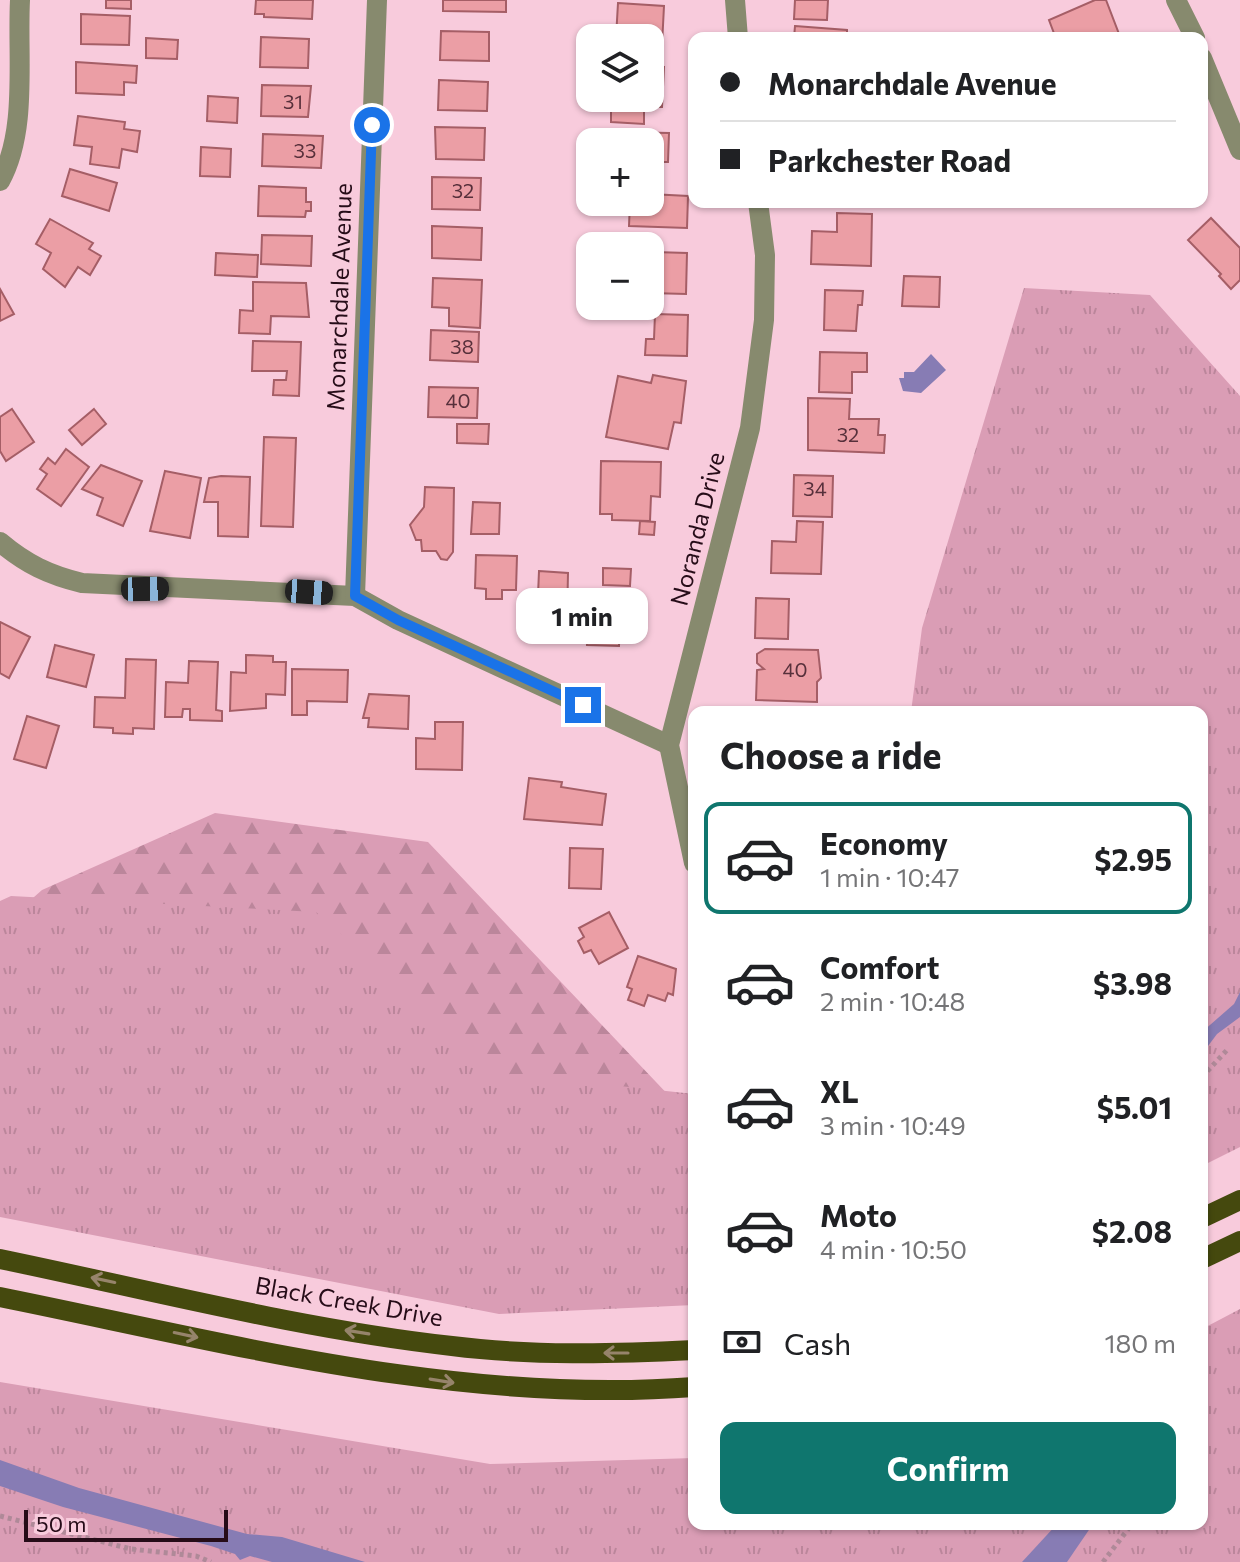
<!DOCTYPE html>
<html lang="en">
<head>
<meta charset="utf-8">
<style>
	body { margin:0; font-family:Commissioner,sans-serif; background:#f6f6f6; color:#202124; height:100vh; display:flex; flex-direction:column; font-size:30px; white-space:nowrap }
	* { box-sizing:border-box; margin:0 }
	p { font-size:26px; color:#757577 }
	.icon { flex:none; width:44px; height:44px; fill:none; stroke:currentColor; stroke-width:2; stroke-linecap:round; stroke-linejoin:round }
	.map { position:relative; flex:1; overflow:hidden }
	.panel { position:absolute; left:688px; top:706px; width:520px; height:824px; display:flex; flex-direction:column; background:#fff; border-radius:16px; box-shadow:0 2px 6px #0004 }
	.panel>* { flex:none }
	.banner { position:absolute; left:688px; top:32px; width:520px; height:176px; border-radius:16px; box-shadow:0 2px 6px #0004; display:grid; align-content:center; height:176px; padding:0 32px; background:#fff }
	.tools { position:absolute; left:576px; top:24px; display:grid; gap:16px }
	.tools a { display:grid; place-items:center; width:88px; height:88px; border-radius:16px; background:#fff; box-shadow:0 2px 6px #0004; font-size:40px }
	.scale { position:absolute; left:24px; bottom:20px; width:204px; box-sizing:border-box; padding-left:8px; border:4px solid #260c18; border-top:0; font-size:22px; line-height:28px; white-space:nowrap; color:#260c18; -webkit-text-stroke:6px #f8cbdc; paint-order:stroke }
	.end { position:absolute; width:36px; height:36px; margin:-18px; border:10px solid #1a73e8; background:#fff; box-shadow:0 0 0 4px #fff }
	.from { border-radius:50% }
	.bubble { position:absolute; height:56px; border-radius:16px; background:#fff; box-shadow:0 2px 6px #0004; font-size:26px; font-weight:700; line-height:56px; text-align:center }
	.car { position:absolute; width:24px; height:48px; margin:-24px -12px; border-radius:10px; box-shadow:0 0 6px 2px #0007; background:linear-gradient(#222 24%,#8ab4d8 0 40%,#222 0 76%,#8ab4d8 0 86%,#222 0) }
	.banner b { display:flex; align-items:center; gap:28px; height:76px; font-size:30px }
	.banner b+b { border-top:2px solid #e0e0e0 }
	.banner i { width:20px; height:20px; background:#202124 }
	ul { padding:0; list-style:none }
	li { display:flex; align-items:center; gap:24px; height:112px; margin:0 16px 12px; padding:0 16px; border:4px solid transparent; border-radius:16px }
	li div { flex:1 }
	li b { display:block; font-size:30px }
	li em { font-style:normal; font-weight:700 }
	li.on { border-color:#0f766e }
	li>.icon { width:72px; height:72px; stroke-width:1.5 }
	h2 { padding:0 32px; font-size:36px; line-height:96px }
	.pay { display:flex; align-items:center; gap:20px; height:88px; padding:0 32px; font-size:30px }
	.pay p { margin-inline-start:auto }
	.primary-button { display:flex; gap:16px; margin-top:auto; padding:16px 32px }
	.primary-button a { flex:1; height:92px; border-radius:16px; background:#0f766e; color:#fff; font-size:32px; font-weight:700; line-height:92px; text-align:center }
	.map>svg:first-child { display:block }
</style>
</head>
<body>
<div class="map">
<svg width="1240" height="1562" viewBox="0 0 1240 1562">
	<defs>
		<pattern id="forest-firs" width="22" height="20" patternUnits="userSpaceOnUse" patternTransform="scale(2)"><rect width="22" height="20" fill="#da9db5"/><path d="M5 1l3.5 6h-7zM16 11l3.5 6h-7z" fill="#bb869b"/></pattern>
		<pattern id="park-tufts" width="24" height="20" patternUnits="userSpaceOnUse" patternTransform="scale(2)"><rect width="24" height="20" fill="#da9db5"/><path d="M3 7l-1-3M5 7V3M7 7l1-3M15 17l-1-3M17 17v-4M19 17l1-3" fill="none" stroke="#bb869b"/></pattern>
	</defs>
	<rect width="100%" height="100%" fill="#f8cbdc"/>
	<path fill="url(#forest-firs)" d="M215 813 428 842 694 1122V1307L614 1256 0 927 42 890Z"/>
	<g fill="url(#park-tufts)">
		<path d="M1024 288 1150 295 1240 396V1147L1202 1166V712H911L922 628Z"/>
		<path d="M11 896 316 912 498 1073 694 1094V1305L499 1314 0 1217V901Z"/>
		<path d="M1240 1309V1562H0V1382L490 1464 694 1458V1524H1202V1329Z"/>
	</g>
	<g fill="#877cb4">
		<path d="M931 354 946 370 921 393 903 391 899 378H904V372H914Z"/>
		<path d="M1240 992V1017L1217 1034 1202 1054V1032L1234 1004Z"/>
		<path d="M0 1460 79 1488 247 1534 282 1537 365 1562H272L250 1556 240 1560 235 1554 211 1546 63 1507 0 1486Z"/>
		<path d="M1057 1524H1093L1067 1562H1022Z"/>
	</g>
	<g fill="#eb9ea5" stroke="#a55e66" stroke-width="2">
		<path d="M106 0H131V9L106 8Z"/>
		<path d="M256 0H313L312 19 264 17V14H255Z"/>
		<path d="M443 0H506V12L443 11Z"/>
		<path d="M795 0H828L827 20 794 19Z"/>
		<path d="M1095 0H1106L1119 34 1108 38H1052L1055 36 1049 20Z"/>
		<path d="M618 3 664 6 662 45H650V38H616Z"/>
		<path d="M81 14 130 16 129 45 81 44Z"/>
		<path d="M795 26 847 30V38H794Z"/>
		<path d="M441 31 489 32V61L440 60Z"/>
		<path d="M261 37 309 39 308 68 260 67Z"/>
		<path d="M146 38 178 40 177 59 146 58Z"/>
		<path d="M76 62 137 66 136 83 124 82V95L76 93Z"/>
		<path d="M650 66 664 67 662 107H644V124L611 122V98H650Z"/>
		<path d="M439 80 488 82 487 111 438 110Z"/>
		<path d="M262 85 311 86 308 117 261 116Z"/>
		<path d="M208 96 238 98 237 123 207 121Z"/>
		<path d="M78 116 125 122 124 129 140 131 137 152 122 149 119 168 90 164 92 147 74 145Z"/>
		<path d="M435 127 485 128 484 160 436 159Z"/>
		<path d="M620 132 669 133 668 162H650V142H619Z"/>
		<path d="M263 134 323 136 321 168 262 166Z"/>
		<path d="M201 147 231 149 230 177 200 176Z"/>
		<path d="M70 169 117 183 109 211 62 196Z"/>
		<path d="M432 177 481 178 480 210 432 209Z"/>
		<path d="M259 186 306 188V202H311V211H306L305 217 258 216Z"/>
		<path d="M650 194 688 196 687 228 629 226 630 202H650Z"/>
		<path d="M837 213 872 214 871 266 811 264 812 231 837 232Z"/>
		<path d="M1211 218 1240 248V280L1231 289 1219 276 1221 274 1188 240Z"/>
		<path d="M50 219 93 243 89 249 101 256 90 275 78 267 65 287 43 269 51 253 36 244Z"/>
		<path d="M432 226 482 228 481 260 432 258Z"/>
		<path d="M262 235 312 236 311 266 261 264Z"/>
		<path d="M654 252 687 253 686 294 650 293Z"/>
		<path d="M216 253 258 255 257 277 215 275Z"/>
		<path d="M904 276 940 277 939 307 902 306Z"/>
		<path d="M433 278 482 280 480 328 449 326V308L432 307Z"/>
		<path d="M253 282 306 283 309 317 271 316 270 334 239 333 240 310 253 311Z"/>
		<path d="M0 289 14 314 0 321Z"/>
		<path d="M825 290 863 291 862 305H858L856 331 824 330Z"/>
		<path d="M655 314 688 315 687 356 645 355 646 339H654Z"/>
		<path d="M431 330 479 332 478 362 430 360Z"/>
		<path d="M253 341 301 342 299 396 273 395 274 380H286L287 371H252Z"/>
		<path d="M820 352 867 353V372H852V393L819 392Z"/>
		<path d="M653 375 686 381 681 423 674 422 668 449 606 437 618 376 651 383Z"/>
		<path d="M429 387 478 388 477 418 428 417Z"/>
		<path d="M808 398 850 399 849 419H879L878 435H885L884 453 808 450Z"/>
		<path d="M12 409 34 442 6 461 0 451V417Z"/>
		<path d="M94 409 106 424 82 445 69 430Z"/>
		<path d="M457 424H489L488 444 457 443Z"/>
		<path d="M264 437 296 438 293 527 261 526Z"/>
		<path d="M66 449 89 467 61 506 37 489 47 474 40 469 48 458 55 464Z"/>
		<path d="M601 461 661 462 660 497 651 496 650 521 612 520V514H600Z"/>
		<path d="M101 465 142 481 123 526 97 515 103 498 82 489Z"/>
		<path d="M165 471 201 478 190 538 150 531Z"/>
		<path d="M794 475 833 476 832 517 793 516Z"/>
		<path d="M221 476 250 477 248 537 218 536V502H204L209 478Z"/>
		<path d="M425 487 454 488 453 552 447 560 441 559 436 551H422L421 540H416L410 525 424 507Z"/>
		<path d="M473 502 500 503 499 534H471Z"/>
		<path d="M640 521 655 522 654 535 639 534Z"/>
		<path d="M797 521 823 522 821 574 771 573 772 541 796 542Z"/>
		<path d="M476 555 517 556 516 590H502V599H486V589L475 588Z"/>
		<path d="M603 568 631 569 630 586 603 585Z"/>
		<path d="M539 571 568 573 567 621 537 619Z"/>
		<path d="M589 596 621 597 619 646 587 645Z"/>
		<path d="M756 598 789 599 788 639 755 638Z"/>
		<path d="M0 622 30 637 9 678 0 673Z"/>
		<path d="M55 645 94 655 86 687 47 677Z"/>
		<path d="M765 649 818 650 821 678 817 682V702L756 700 757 670 764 669 757 663V654Z"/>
		<path d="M246 655 273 656V662H286L285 695 266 694V708L230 711 231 672 246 673Z"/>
		<path d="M126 659 156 660 154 729 133 728V734L113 733V728L94 727 95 697 125 698Z"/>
		<path d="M189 661 218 662 216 710 222 711V721L190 720V709H183L182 717H165L166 682 188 683Z"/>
		<path d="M292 669 348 670 347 702 307 701V715H292Z"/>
		<path d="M369 694 409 696 408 729 368 727 369 718H363Z"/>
		<path d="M27 716 59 726 46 768 14 759Z"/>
		<path d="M435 722H463L462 770 416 769V738L435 739Z"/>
		<path d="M529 778 562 782 561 787 606 794 602 825 524 819Z"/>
		<path d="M570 848 603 849 601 889 569 888Z"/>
		<path d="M609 912 628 948 599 964 591 950 584 953 578 941 584 937 579 928Z"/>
		<path d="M638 956 676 969 673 995 668 993 665 1001 648 995 644 1006 628 1000 632 989 627 987Z"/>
	</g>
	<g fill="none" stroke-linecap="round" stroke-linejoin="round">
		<g stroke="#af8998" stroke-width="5" stroke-dasharray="4 4" stroke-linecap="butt">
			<path d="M1202 1077 1227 1050"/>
			<path d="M0 1516 131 1549 196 1556 211 1562"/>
			<path d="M1103 1562 1132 1524"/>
		</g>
		<g stroke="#878a6e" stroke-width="20">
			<path d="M735 0 738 38"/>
			<path d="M1176 0 1195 38"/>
			<path d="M1202 58 1240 150"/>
			<path d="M0 181C28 131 17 57 20 0"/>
			<path d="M0 542C26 564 49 575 82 583L355 596 398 620 669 745"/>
			<path d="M355 596 377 0"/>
			<path d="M694 863 669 745 750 428 764 320 765 255 758 202"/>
		</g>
		<g stroke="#45490e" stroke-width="20">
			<path d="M1202 1218 1240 1200"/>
			<path d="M0 1259C150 1290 300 1329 452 1346 531 1356 614 1354 694 1350"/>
			<path d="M1202 1259 1240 1241"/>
			<path d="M0 1297C228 1343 459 1405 694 1387"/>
		</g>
	</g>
	<defs><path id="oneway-shaft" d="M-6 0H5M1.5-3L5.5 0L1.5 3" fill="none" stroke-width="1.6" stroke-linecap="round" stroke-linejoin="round" transform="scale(2)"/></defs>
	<g stroke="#96846b">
		<use href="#oneway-shaft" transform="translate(103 1280) rotate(-168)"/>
		<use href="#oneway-shaft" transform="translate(357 1332) rotate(-171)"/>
		<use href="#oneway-shaft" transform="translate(186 1335) rotate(12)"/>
		<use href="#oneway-shaft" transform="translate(616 1353) rotate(180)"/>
		<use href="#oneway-shaft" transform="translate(442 1381) rotate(9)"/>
	</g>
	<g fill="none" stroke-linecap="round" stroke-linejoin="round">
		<path stroke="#1a73e8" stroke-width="10" d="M372 125 355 596 398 620 583 705"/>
	</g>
	<g text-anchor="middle" stroke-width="7" stroke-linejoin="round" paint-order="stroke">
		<g font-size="20" fill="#57303b">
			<text x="293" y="109">31</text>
			<text x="305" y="158">33</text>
			<text x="463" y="198">32</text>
			<text x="462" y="354">38</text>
			<text x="458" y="408">40</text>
			<text x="848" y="442">32</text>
			<text x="815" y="496">34</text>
			<text x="795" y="677">40</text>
		</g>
		<g font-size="24" fill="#260c18" stroke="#f8cbdc">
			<text transform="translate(340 297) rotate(-88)" y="8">Monarchdale Avenue</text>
			<text transform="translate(698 529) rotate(-76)" y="8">Noranda Drive</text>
			<text transform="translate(349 1302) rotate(10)" y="8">Black Creek Drive</text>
		</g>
	</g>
</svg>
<div class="tools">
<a><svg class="icon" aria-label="layers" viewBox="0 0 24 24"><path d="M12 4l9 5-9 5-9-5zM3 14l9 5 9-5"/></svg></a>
<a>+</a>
<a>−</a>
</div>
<div class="scale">50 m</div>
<i class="end from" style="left:372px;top:125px"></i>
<i class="end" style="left:583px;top:705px"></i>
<div class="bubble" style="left:516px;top:588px;width:132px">1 min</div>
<i class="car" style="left:145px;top:589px;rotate:89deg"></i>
<i class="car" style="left:309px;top:592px;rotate:94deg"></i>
<div class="banner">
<b><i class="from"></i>Monarchdale Avenue</b>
<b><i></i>Parkchester Road</b>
</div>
<section class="panel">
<h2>Choose a ride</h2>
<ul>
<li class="on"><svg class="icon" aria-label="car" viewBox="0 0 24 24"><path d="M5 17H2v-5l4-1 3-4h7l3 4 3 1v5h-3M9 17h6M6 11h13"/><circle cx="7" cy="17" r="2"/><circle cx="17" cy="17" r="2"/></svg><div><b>Economy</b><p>1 min · 10:47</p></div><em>$2.95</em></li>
<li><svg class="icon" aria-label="car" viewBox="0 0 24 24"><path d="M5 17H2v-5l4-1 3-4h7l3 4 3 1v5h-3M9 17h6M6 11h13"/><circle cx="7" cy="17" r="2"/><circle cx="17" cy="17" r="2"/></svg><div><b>Comfort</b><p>2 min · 10:48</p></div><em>$3.98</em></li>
<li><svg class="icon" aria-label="car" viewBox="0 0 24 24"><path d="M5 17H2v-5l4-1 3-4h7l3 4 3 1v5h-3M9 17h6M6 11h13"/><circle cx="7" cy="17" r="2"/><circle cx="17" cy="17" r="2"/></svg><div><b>XL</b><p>3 min · 10:49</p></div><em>$5.01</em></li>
<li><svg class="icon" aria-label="car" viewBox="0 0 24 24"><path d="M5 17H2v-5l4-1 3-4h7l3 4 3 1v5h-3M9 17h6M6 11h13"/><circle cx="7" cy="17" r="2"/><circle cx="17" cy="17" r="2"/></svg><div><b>Moto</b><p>4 min · 10:50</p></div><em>$2.08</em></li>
</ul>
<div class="pay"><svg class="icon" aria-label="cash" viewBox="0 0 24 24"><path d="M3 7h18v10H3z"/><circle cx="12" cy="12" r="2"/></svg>Cash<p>180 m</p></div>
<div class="primary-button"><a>Confirm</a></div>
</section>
</div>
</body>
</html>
